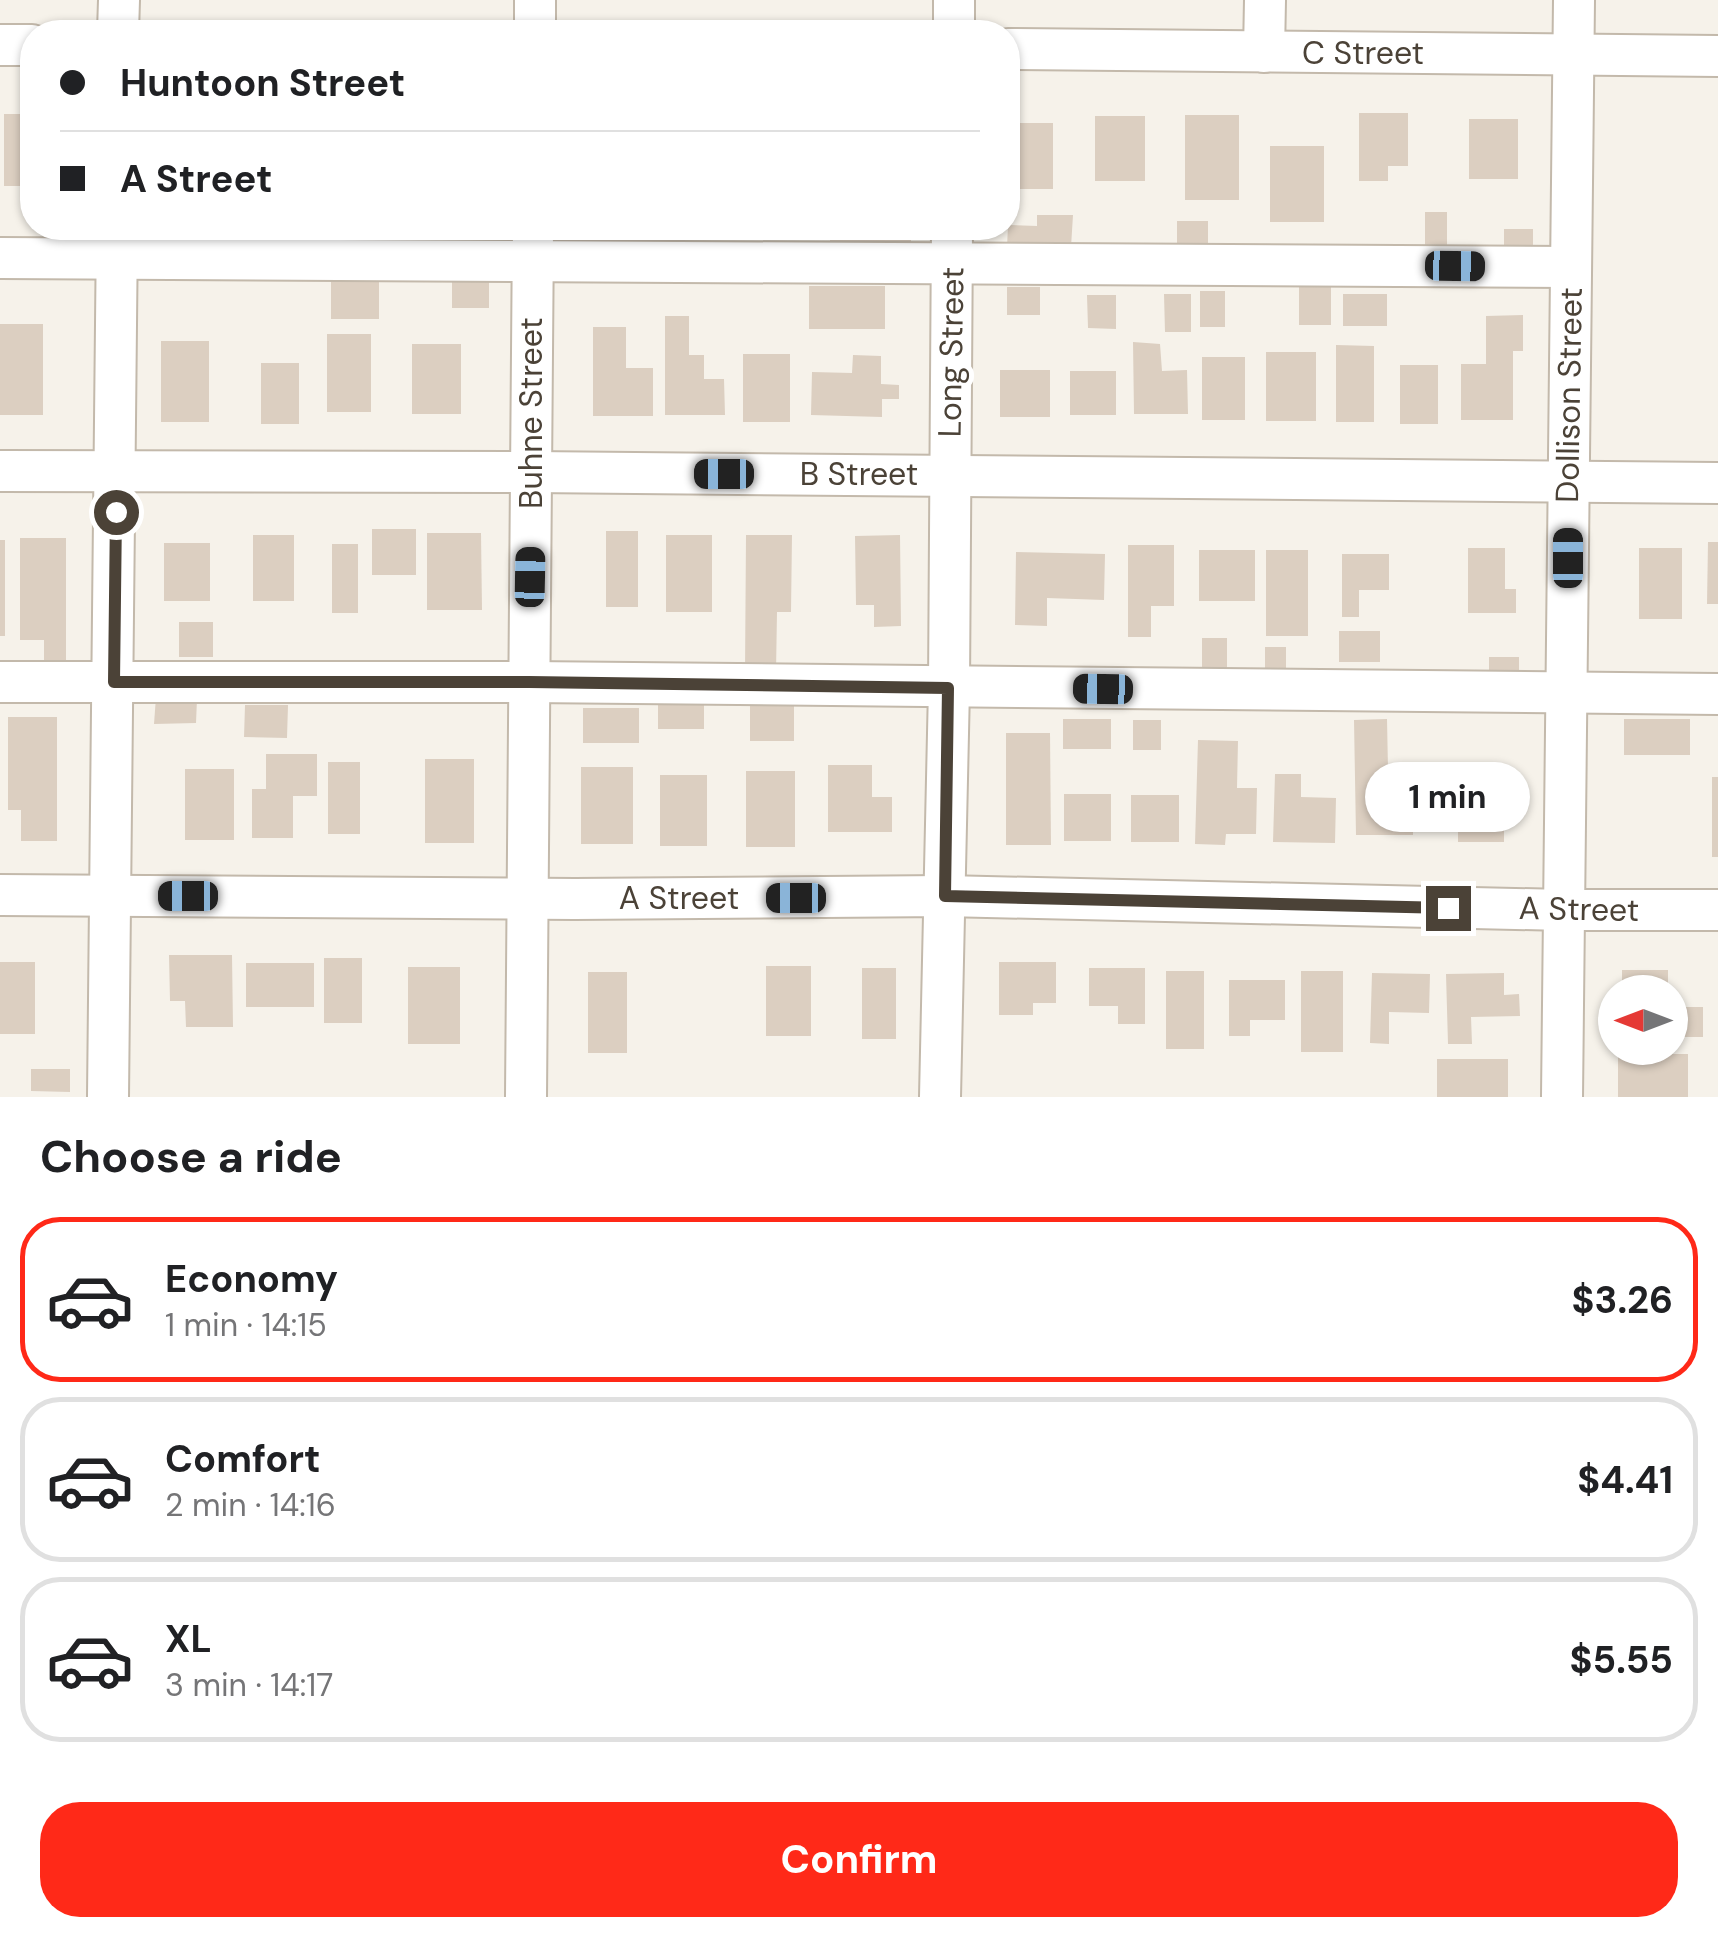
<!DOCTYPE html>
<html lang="en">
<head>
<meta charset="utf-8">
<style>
	body { margin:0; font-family:"DM Sans",sans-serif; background:#f6f6f6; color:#202124; height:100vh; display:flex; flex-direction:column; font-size:38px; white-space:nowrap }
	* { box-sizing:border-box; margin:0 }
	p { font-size:32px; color:#757577 }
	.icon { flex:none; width:55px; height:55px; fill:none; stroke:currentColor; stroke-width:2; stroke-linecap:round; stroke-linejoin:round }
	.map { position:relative; height:1097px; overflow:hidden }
	.details { display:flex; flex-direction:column; background:#fff; flex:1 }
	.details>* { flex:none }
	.hud { position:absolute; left:20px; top:20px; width:1000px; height:220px; border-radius:40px; box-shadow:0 2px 8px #0004; display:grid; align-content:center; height:220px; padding:0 40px; background:#fff }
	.needle { width:65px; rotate:270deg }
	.controls { position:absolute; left:1598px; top:975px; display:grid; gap:20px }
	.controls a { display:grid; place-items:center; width:90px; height:90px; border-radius:50%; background:#fff; box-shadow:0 2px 8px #0004; font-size:50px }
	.end { position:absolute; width:45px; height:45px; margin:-22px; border:12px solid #4b4237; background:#fff; box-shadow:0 0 0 5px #fff }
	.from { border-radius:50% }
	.bubble { position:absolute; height:70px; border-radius:35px; background:#fff; box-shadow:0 2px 8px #0004; font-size:32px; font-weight:700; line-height:70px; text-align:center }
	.car { position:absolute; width:30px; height:60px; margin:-30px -15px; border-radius:12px; box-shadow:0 0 8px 2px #0007; background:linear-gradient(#222 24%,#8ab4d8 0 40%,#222 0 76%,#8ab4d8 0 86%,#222 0) }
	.hud b { display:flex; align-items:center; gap:35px; height:95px; font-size:38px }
	.hud b+b { border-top:2px solid #e0e0e0 }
	.hud i { width:25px; height:25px; background:#202124 }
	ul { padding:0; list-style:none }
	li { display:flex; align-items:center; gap:30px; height:165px; margin:0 20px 15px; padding:0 20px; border:5px solid #e0e0e0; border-radius:40px }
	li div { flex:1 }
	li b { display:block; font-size:38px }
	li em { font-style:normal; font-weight:700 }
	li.active { border-color:#ff2918 }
	li>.icon { width:90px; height:90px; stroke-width:1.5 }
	h2 { padding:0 40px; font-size:45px; line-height:120px }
	.action { display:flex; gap:20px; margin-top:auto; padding:20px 40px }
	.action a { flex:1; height:115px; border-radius:40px; background:#ff2918; color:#fff; font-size:40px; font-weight:700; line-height:115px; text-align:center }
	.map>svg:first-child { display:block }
</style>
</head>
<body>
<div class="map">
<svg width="1718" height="1097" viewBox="0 0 1718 1097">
	<rect width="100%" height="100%" fill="#f6f2ea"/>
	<g fill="#dccfc1">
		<path d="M1359 113H1408V166H1388V181H1359Z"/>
		<rect x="4" y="114" width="28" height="72"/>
		<rect x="1185" y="115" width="54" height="85"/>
		<rect x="1095" y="116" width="50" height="65"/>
		<rect x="1469" y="119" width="49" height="60"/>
		<rect x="1008" y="123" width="45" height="66"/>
		<rect x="1270" y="146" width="54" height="76"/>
		<rect x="1425" y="212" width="22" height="47"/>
		<path d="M1037 215H1073L1071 247 1007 248 1008 225 1037 226Z"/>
		<rect x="1177" y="221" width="31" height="37"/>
		<rect x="328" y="228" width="79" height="23"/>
		<rect x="417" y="228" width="75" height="22"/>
		<rect x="830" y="228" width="81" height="24"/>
		<rect x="1504" y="229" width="29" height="29"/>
		<rect x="331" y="279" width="48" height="40"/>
		<rect x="452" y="279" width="37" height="29"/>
		<rect x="1299" y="282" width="32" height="43"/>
		<rect x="809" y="286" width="76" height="43"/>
		<rect x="1007" y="287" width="33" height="28"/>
		<rect x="1200" y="291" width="25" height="36"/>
		<path d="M1164 294H1191V332H1165Z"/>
		<rect x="1343" y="294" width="44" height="32"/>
		<path d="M1087 295H1116V329L1088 328Z"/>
		<path d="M1523 315V351H1513V420H1461V364H1486V316Z"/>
		<path d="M665 316H689V355H704V379H724L725 415H665Z"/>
		<rect x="0" y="324" width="43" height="91"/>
		<path d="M593 327H626V368H653V416H593Z"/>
		<rect x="327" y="334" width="44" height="78"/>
		<rect x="161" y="341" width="48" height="81"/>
		<path d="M1133 342 1160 344 1162 371 1187 370 1188 414H1134Z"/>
		<rect x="412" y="344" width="49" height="70"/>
		<path d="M1336 345 1374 346V422H1336Z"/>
		<rect x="1266" y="352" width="50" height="69"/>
		<rect x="743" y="354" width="47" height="68"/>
		<path d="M853 355 881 356V384L899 385V399H882V417L811 415 812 372 852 373Z"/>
		<rect x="1202" y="357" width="43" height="63"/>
		<rect x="261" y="363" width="38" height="61"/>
		<rect x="1400" y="365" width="38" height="59"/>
		<rect x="1000" y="370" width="50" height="47"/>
		<rect x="1070" y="371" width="46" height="44"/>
		<rect x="372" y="529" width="44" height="46"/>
		<rect x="606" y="531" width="32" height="76"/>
		<path d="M427 533H481L482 610H427Z"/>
		<rect x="253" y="535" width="41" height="66"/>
		<rect x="666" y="535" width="46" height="77"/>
		<path d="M746 535H792L791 612H777L776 672H745Z"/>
		<path d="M900 535 901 626 874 627V605H856L855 536Z"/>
		<path d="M20 538H66V668H44V640H20Z"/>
		<rect x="0" y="540" width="5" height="96"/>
		<path d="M1708 542H1718V604H1707Z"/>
		<rect x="164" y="543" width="46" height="58"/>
		<rect x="332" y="544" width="26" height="69"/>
		<path d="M1128 545H1174V606H1151V637H1128Z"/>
		<path d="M1468 548H1505V589H1516V613H1468Z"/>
		<rect x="1639" y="548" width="43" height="71"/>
		<rect x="1199" y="550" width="56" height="51"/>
		<rect x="1266" y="550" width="42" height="86"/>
		<path d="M1016 552 1105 554 1104 600 1047 598V626L1015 625Z"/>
		<path d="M1342 554H1389V590H1359V617H1342Z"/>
		<rect x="179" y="622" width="34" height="35"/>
		<rect x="1339" y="631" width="41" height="31"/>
		<rect x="1202" y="638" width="25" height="32"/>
		<rect x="1265" y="647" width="21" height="25"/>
		<rect x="1489" y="657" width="30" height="23"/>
		<path d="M156 697 197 699 196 723 154 724Z"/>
		<rect x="658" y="699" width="46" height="30"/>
		<path d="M245 705H288L287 738 244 737Z"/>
		<rect x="750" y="705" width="44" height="36"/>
		<rect x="583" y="708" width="56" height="35"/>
		<path d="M8 717H57V841H21V810H8Z"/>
		<rect x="1063" y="719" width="48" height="30"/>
		<path d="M1387 719 1388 769H1413V835H1356L1354 720Z"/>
		<rect x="1624" y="719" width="66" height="36"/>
		<rect x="1133" y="720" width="28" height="30"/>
		<path d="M1006 733H1050L1051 845H1006Z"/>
		<path d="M1198 740 1238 741 1237 788H1257L1256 834H1226L1225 845 1195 844Z"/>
		<path d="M266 754H317V796H293V838H252V789H266Z"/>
		<rect x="425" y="759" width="49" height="84"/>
		<rect x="328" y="762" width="32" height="72"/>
		<path d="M828 765H872V797H892V832H828Z"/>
		<rect x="581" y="767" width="52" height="77"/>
		<rect x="185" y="769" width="49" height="71"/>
		<rect x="746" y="771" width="49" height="76"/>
		<path d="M1275 774H1301V797L1336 798 1335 843 1273 842Z"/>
		<rect x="660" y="775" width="47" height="71"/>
		<rect x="1712" y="777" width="6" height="80"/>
		<rect x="1458" y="787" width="46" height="55"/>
		<rect x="1064" y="794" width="47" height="47"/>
		<rect x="1131" y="795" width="48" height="47"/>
		<path d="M169 955H232L233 1027H186L185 1001H170Z"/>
		<rect x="324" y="958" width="38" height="65"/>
		<rect x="0" y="962" width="35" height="72"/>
		<path d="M999 962H1056V1003H1033V1015H999Z"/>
		<rect x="246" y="963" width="68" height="44"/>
		<rect x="766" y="966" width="45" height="70"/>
		<rect x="408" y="967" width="52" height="77"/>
		<rect x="862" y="968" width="34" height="71"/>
		<path d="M1089 968H1145V1024H1118V1006H1089Z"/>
		<rect x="1622" y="970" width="46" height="22"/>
		<rect x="1166" y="971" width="38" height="78"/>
		<rect x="1301" y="971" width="42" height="81"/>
		<rect x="588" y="972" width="39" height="81"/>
		<path d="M1372 973 1430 974 1429 1013 1389 1012V1044L1370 1043Z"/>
		<path d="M1504 973V995L1519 994 1520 1016 1471 1017 1472 1044H1448L1446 974Z"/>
		<path d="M1229 980H1285V1020H1250V1036H1229Z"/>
		<rect x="1674" y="1007" width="29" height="30"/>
		<rect x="1618" y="1054" width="70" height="43"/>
		<rect x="1437" y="1059" width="71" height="38"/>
		<path d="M31 1069H70V1092L31 1091Z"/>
	</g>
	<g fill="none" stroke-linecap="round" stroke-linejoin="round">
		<g stroke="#c3b9ab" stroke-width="44">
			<g id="minor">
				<path d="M954 0V32"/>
				<path d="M118 32 119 0"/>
				<path d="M535 32V0"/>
				<path d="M0 45H32"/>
				<path d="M1008 49 1718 56"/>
				<path d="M1264 52 1265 0"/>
				<path d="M0 258 1571 267"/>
				<path d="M0 471 532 472 1718 483"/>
				<path d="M0 682H529L1718 694"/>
				<path d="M0 895 575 899 945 896 1563 910H1718"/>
				<path d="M108 1097 117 228"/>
				<path d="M526 1097 533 228"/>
				<path d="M940 1097 949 688 952 228"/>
				<path d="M1562 1097 1574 0"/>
			</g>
		</g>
		<use href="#minor" stroke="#fff" stroke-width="40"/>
	</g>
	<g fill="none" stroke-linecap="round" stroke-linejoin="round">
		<path stroke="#4b4237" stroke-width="12" d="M116 512 114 682H529L948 688 945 896 1448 908"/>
	</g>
	<g text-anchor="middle" stroke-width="10" stroke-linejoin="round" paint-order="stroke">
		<g font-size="32" fill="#4b4237" stroke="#fff">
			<text x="1363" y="64">C Street</text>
			<text transform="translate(951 352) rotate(-89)" y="11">Long Street</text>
			<text transform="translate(1569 395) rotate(-89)" y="11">Dollison Street</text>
			<text transform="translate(531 413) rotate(-90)" y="11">Buhne Street</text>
			<text x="859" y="485">B Street</text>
			<text x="679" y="909">A Street</text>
			<text transform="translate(1579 909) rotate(1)" y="11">A Street</text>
		</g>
	</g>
</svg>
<div class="controls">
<a><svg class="needle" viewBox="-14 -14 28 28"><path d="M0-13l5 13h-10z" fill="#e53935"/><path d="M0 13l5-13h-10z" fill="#757577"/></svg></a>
</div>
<i class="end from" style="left:116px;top:512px"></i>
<i class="end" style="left:1448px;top:908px"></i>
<div class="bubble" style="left:1365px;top:762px;width:165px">1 min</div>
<i class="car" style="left:1455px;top:266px;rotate:91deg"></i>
<i class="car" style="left:724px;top:474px;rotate:270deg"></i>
<i class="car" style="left:1568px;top:558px;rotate:0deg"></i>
<i class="car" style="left:530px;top:577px;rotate:1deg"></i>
<i class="car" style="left:1103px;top:689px;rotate:271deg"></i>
<i class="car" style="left:188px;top:896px;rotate:270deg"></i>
<i class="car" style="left:796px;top:898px;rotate:270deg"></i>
<div class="hud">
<b><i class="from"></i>Huntoon Street</b>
<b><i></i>A Street</b>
</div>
</div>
<section class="details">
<h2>Choose a ride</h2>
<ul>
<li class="active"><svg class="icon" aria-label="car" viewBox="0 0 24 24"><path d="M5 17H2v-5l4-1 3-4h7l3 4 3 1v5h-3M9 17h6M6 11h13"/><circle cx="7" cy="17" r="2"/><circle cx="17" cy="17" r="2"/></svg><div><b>Economy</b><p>1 min · 14:15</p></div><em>$3.26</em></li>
<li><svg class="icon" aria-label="car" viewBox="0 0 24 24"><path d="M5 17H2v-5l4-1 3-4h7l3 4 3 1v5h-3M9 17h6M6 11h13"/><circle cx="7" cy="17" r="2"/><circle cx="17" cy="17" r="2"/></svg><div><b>Comfort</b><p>2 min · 14:16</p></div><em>$4.41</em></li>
<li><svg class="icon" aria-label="car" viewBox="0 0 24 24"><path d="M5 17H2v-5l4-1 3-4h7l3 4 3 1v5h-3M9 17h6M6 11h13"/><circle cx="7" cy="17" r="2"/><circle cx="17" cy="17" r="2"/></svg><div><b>XL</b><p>3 min · 14:17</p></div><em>$5.55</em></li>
</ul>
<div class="action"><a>Confirm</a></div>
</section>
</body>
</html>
